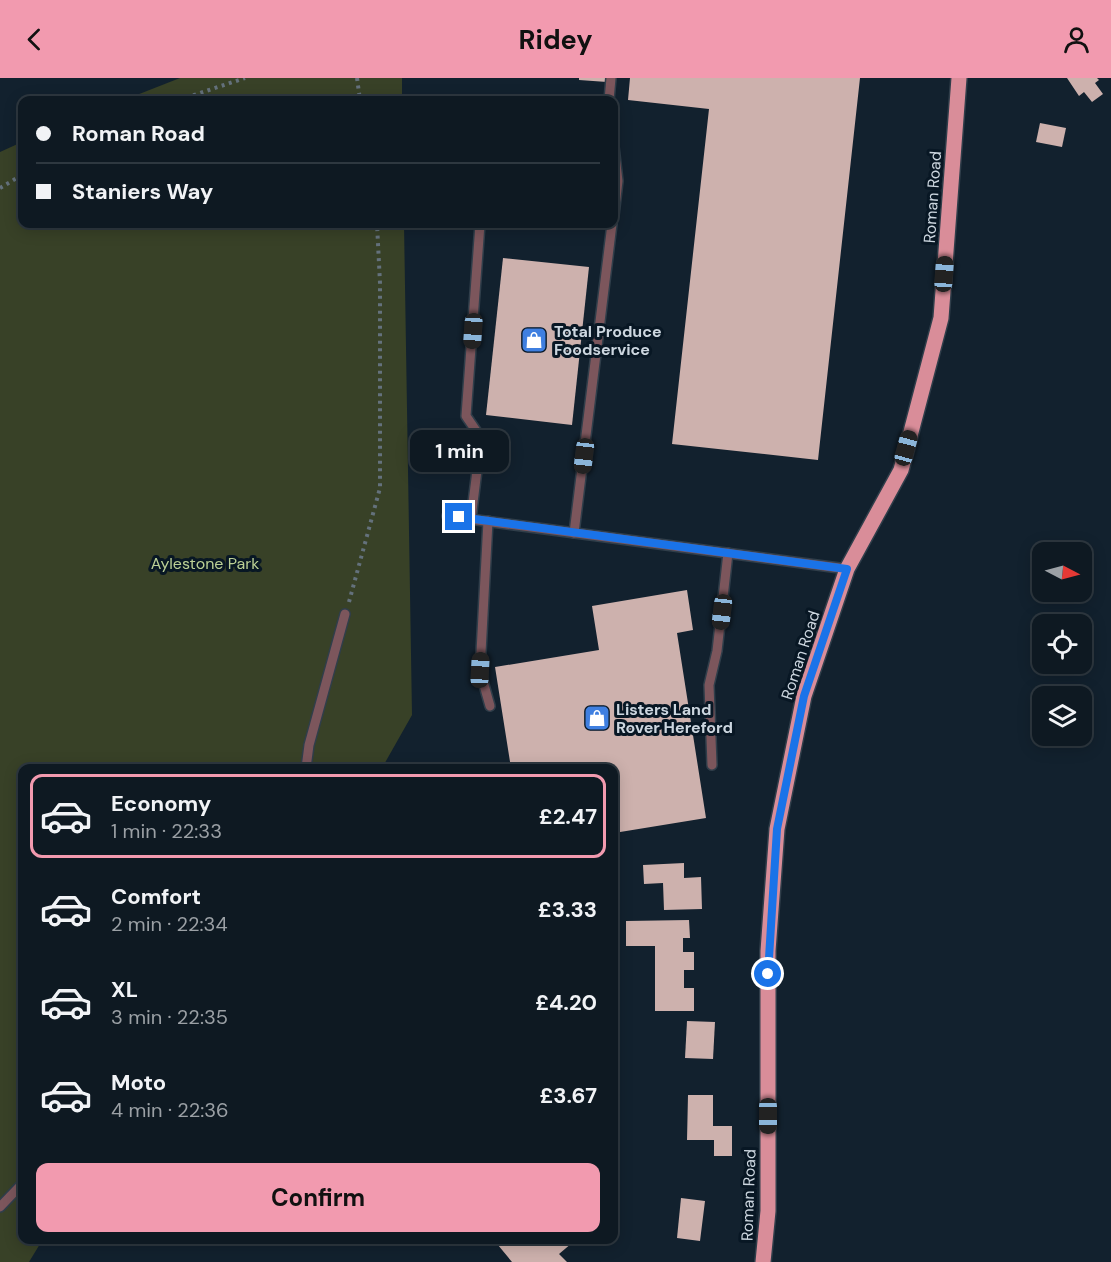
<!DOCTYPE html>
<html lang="en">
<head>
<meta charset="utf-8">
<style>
	body { margin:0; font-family:"DM Sans",sans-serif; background:#1c262f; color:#f1f3f6; height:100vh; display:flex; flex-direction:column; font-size:22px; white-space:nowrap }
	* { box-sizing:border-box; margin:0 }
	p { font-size:20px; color:#9ba0a5 }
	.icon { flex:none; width:33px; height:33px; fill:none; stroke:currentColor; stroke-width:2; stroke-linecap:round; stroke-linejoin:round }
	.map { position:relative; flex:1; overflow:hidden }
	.sheet { position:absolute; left:18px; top:686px; width:600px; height:480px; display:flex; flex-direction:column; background:#0e1922; border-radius:12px; box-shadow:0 3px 15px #0003,0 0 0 2px #2e3840 }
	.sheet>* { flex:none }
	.top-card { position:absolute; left:18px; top:18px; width:600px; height:132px; border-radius:12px; box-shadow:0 3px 15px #0003,0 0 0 2px #2e3840; display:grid; align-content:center; height:132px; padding:0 18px; background:#0e1922 }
	.needle { width:39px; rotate:96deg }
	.buttons { position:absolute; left:1032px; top:464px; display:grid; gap:12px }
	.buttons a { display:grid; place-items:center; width:60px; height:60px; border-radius:12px; background:#0e1922; box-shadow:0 3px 15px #0003,0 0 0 2px #2e3840; font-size:30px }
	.end { position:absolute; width:27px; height:27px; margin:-14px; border:8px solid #1a73e8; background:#fff; box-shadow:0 0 0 3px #fff }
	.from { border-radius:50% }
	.bubble { position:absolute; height:42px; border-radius:12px; background:#0e1922; box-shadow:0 3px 15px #0003,0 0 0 2px #2e3840; font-size:20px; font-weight:700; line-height:42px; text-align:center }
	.car { position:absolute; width:18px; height:36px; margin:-18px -9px; border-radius:8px; box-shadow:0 0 4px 2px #0007; background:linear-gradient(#222 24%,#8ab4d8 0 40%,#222 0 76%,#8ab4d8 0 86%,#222 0) }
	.top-card b { display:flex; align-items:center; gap:21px; height:57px; font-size:22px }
	.top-card b+b { border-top:2px solid #2e3840 }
	.top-card i { width:15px; height:15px; background:#f1f3f6 }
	ul { padding:10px 0 0; list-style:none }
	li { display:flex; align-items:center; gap:18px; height:84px; margin:0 12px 9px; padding:0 6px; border:3px solid transparent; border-radius:12px }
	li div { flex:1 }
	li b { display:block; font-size:22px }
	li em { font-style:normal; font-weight:700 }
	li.selected { border-color:#f29aaf }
	li>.icon { width:54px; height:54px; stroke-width:1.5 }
	.action { display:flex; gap:12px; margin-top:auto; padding:12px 18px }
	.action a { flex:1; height:69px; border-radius:12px; background:#f29aaf; color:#111; font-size:24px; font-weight:700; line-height:69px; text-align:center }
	header { display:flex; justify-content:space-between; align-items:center; height:78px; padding:0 18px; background:#f29aaf; color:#111; font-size:27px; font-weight:700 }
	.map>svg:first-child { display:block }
</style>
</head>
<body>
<header><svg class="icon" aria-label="back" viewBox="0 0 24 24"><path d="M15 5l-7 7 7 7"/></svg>Ridey<svg class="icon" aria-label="person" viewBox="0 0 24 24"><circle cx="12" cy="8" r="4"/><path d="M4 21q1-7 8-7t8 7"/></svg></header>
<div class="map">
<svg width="1111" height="1184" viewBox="0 0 1111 1184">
	<rect width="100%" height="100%" fill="#12212e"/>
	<g fill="#384127">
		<path d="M180 0H402V22H124Z"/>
		<path d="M22 64V146H404L412 637 382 690H22V1161H43L29 1184H0V74Z"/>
	</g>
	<g fill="#cdb1ad">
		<path d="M579 0H607V4L579 2Z"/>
		<path d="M630 0H860L818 382 672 366 709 31 628 22Z"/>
		<path d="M1067 0H1097L1099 2 1095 5 1103 16 1092 24 1084 14 1079 18Z"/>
		<path d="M1040 45 1066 50 1062 69 1036 64Z"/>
		<path d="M503 180 589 189 572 347 486 337Z"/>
		<path d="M687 512 693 552 677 555 706 740 614 755V690H511L495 589 599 572 592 528Z"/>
		<path d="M684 785V800L701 799 702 831 664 832 663 805 644 806 643 787Z"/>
		<path d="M689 842 690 860H683V874H694V892H684V910H694V933H655V868H626V843Z"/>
		<path d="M687 943 715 944 713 981 685 980Z"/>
		<path d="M688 1017H713V1048H732V1078H714V1062H687Z"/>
		<path d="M681 1120 705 1123 700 1163 677 1160Z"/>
		<path d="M493 1161H525L528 1164 531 1161H569L572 1165 559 1176 567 1184H512Z"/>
	</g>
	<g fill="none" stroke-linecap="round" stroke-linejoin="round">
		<g stroke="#303e4a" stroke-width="12">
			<g id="lane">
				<path d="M609 22 611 0"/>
				<path d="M614 69 618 103 614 137"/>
				<path d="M447 438 847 491"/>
				<path d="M471 441 481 360 466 338 480 146"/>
				<path d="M488 443 480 593 490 628"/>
				<path d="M574 455 612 146"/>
				<path d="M712 687 709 607 717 573 728 475"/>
				<path d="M306 690 309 667 345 536"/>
				<path d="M0 1129 22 1106"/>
			</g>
		</g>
		<g stroke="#303e4a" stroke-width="18">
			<path id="primary" d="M763 1184 768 1133V873L777 751 804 618 847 491 901 392 941 240 959 0"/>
		</g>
		<g stroke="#64717c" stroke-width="4" stroke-dasharray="3 4.5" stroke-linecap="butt">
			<path d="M357 0 360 22"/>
			<path d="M179 22 245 0"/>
			<path d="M0 110 22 97"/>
			<path d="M349 524 380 410V205L377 146"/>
		</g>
		<use href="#lane" stroke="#7c565c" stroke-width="9"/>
		<use href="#primary" stroke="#d98d99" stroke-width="15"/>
	</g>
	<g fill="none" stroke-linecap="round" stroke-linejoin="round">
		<path stroke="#1a73e8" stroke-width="8" d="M459 439 847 491 804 618 777 751 768 896"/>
	</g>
	<defs>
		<g id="shop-square" transform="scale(1.35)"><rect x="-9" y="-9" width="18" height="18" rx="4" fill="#3f7fe0" stroke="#081724"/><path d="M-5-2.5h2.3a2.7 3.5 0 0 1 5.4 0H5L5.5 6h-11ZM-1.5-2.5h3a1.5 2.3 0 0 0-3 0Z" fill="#fff"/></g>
	</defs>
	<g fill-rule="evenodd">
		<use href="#shop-square" x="534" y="262"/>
		<use href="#shop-square" x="597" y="640"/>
	</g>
	<g text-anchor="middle" stroke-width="6" stroke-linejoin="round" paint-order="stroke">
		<g font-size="16" fill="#ccd6df" stroke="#081724">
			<text transform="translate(932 119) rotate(-86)" y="6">Roman Road</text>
			<text transform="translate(800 577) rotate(-72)" y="6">Roman Road</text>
			<text transform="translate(748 1117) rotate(-88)" y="6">Roman Road</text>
		</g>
		<g font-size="16" font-weight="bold" fill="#ccd6df" stroke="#081724" text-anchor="start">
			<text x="554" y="259">Total Produce<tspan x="554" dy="18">Foodservice</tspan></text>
			<text x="616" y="637">Listers Land<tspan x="616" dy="18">Rover Hereford</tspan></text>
		</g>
		<g font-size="16" fill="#bbd095" stroke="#081724">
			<text x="205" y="491">Aylestone Park</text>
		</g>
	</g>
</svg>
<div class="buttons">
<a><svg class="needle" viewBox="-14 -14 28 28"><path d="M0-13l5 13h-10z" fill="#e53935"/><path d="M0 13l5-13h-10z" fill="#9ba0a5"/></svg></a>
<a><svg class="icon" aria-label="locate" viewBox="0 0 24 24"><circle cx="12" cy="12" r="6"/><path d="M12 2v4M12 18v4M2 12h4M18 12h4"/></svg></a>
<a><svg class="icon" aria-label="layers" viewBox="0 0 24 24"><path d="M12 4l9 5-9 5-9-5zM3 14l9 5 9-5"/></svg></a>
</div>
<i class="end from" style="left:768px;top:896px"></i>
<i class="end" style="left:459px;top:439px"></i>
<div class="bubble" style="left:410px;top:352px;width:99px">1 min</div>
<i class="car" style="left:944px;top:196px;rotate:4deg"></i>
<i class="car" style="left:473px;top:253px;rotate:184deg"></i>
<i class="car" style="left:906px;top:370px;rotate:15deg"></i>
<i class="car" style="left:584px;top:378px;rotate:187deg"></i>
<i class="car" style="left:722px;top:534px;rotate:187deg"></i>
<i class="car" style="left:480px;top:592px;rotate:3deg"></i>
<i class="car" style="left:768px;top:1038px;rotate:180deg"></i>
<div class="top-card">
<b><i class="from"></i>Roman Road</b>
<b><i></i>Staniers Way</b>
</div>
<section class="sheet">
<ul>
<li class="selected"><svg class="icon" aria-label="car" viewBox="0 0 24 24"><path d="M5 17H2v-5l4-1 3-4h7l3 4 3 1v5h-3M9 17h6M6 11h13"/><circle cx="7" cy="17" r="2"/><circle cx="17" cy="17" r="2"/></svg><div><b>Economy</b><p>1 min · 22:33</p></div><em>£2.47</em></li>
<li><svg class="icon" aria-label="car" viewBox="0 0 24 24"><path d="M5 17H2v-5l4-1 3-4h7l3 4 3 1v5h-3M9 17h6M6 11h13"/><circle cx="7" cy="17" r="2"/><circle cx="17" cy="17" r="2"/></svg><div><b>Comfort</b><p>2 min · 22:34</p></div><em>£3.33</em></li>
<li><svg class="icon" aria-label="car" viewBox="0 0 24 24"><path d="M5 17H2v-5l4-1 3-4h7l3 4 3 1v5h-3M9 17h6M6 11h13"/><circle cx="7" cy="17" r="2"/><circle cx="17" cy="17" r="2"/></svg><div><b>XL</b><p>3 min · 22:35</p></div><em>£4.20</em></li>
<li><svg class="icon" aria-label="car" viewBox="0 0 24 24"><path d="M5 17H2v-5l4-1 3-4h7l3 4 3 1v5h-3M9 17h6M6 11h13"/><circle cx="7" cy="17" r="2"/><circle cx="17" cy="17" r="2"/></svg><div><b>Moto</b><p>4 min · 22:36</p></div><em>£3.67</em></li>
</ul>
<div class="action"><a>Confirm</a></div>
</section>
</div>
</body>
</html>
